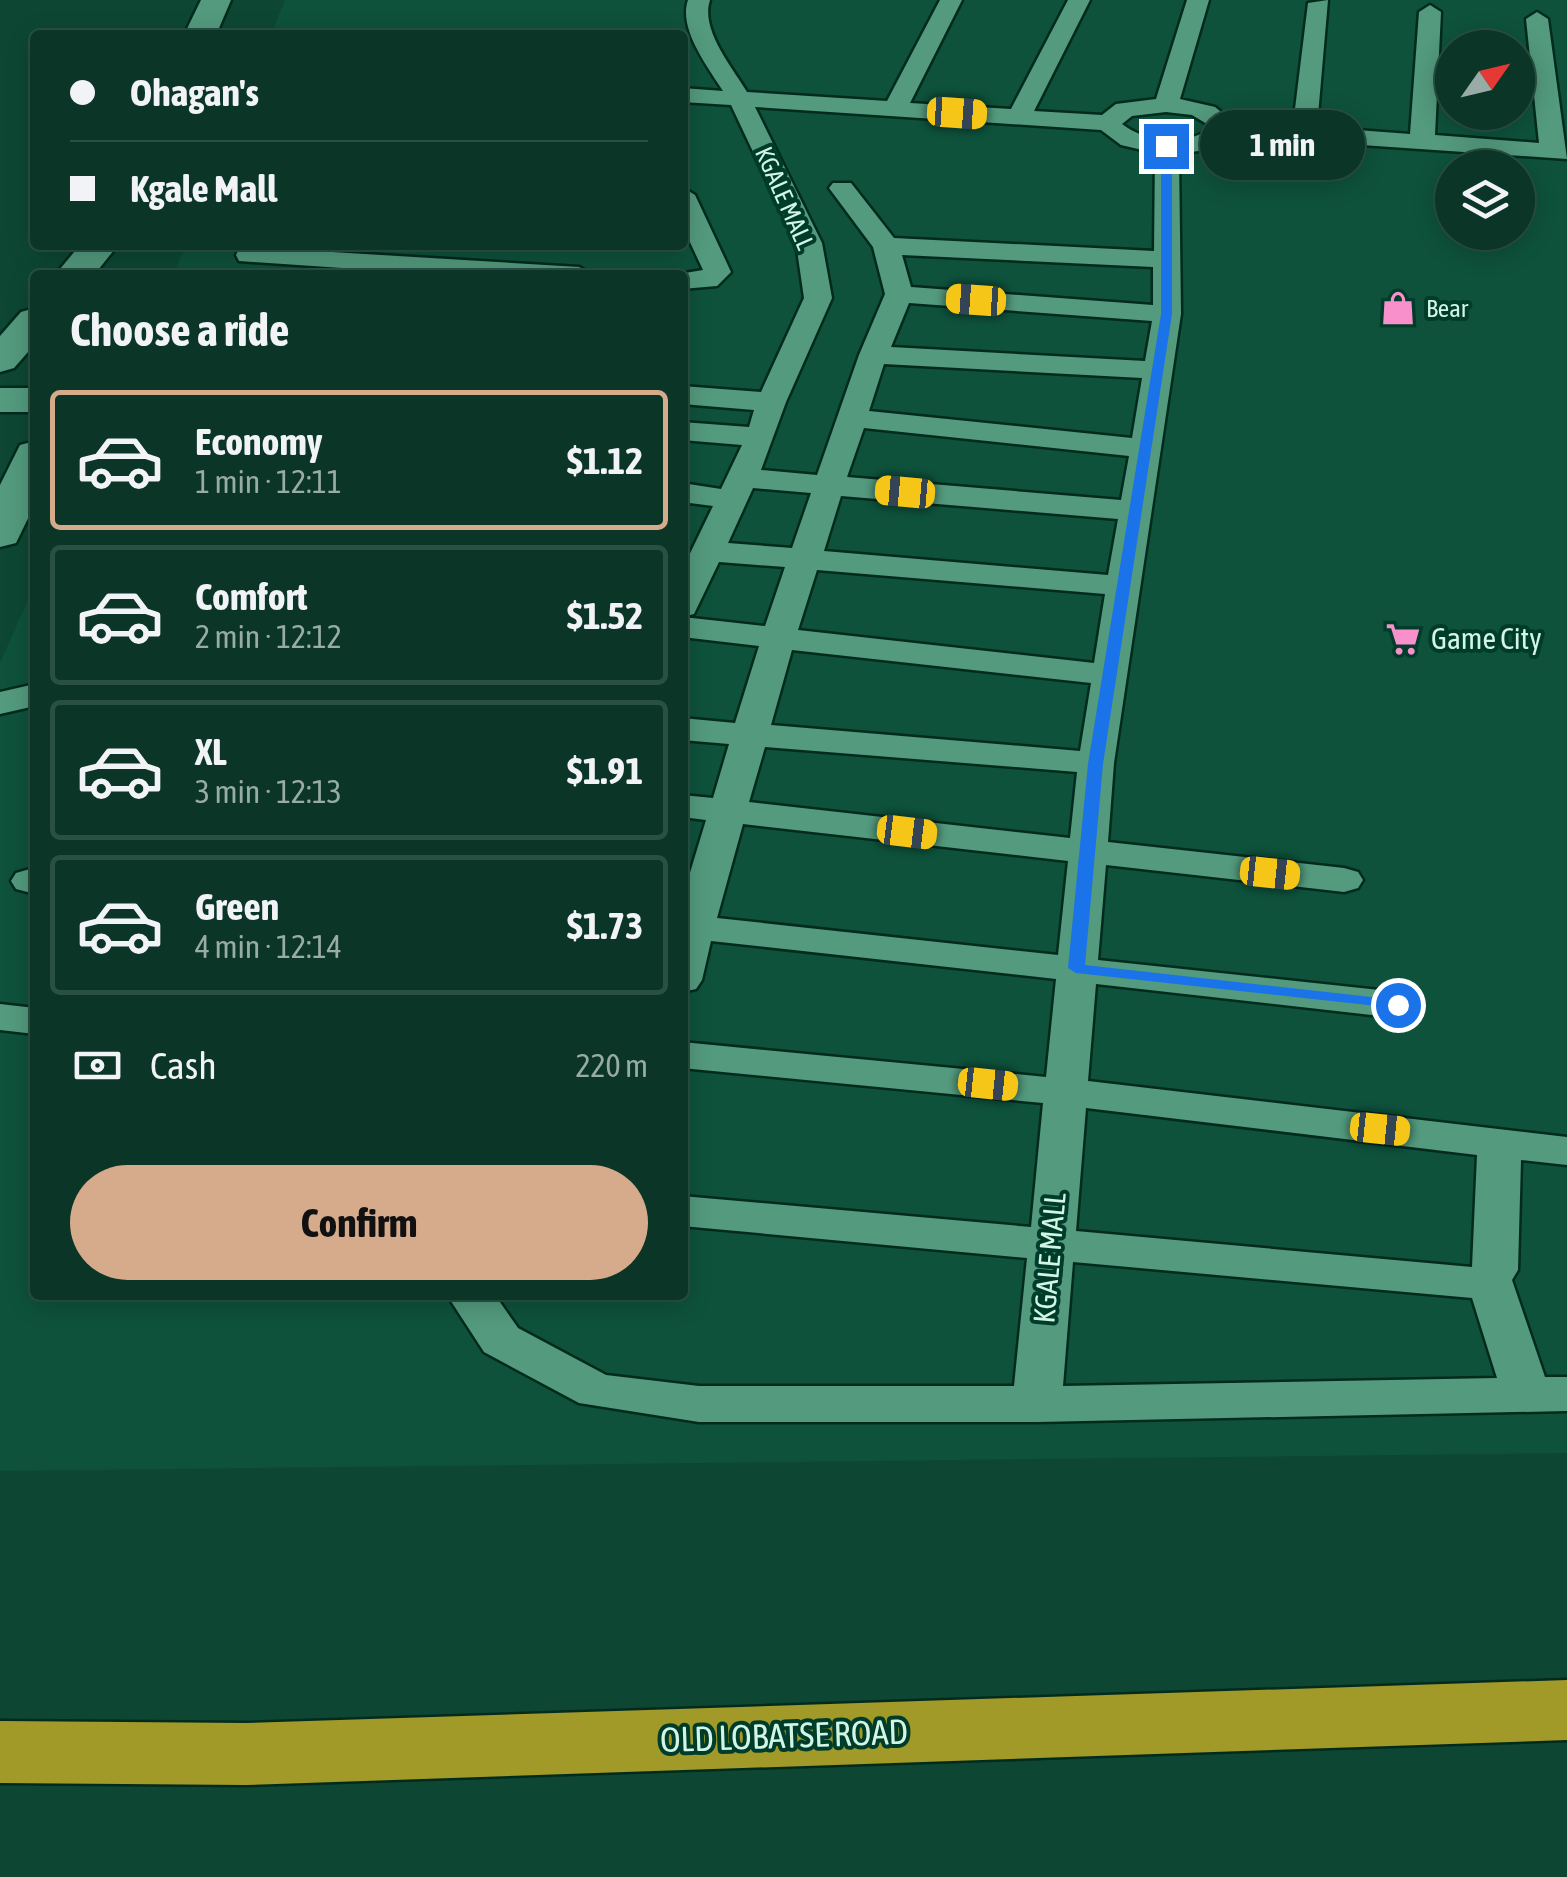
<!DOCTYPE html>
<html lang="en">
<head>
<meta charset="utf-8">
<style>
	body { margin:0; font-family:"Asap Condensed",sans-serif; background:#184033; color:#f1f3f6; height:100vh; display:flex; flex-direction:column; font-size:38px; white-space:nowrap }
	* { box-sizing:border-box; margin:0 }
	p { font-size:32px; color:#99aba7 }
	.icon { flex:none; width:55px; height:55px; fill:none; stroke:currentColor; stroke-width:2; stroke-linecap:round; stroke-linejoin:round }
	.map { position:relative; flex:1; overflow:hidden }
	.details { position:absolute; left:30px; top:270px; width:658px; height:1030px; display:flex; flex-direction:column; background:#0a3527; border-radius:10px; box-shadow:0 5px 25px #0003,0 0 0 2px #2a5044 }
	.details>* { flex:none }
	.banner { position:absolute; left:30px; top:30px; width:658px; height:220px; border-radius:10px; box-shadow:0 5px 25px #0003,0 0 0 2px #2a5044; display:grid; align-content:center; height:220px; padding:0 40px; background:#0a3527 }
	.needle { width:65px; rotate:56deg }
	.buttons { position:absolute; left:1435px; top:30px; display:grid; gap:20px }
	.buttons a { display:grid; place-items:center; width:100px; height:100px; border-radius:50%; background:#0a3527; box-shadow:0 5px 25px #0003,0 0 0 2px #2a5044; font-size:50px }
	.end { position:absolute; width:45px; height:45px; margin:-22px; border:12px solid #1a73e8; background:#fff; box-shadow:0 0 0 5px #fff }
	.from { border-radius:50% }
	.bubble { position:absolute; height:70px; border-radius:35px; background:#0a3527; box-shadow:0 5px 25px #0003,0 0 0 2px #2a5044; font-size:32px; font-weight:700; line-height:70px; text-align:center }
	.car { position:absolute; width:30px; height:60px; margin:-30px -15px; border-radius:12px; box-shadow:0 0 8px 2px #0007; background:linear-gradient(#f5c518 24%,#345 0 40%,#f5c518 0 76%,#345 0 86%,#f5c518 0) }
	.banner b { display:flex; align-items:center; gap:35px; height:95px; font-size:38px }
	.banner b+b { border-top:2px solid #2a5044 }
	.banner i { width:25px; height:25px; background:#f1f3f6 }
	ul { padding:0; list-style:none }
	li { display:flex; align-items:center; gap:30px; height:140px; margin:0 20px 15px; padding:0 20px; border:5px solid #2a5044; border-radius:10px }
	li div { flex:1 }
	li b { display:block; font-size:38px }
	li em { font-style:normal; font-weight:700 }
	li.on { border-color:#d6ab8b }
	li>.icon { width:90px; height:90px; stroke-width:1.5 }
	h2 { padding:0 40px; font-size:45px; line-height:120px }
	.pay { display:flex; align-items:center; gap:25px; height:110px; padding:0 40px; font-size:38px }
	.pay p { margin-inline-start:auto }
	.cta { display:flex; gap:20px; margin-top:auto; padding:20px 40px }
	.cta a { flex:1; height:115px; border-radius:60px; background:#d6ab8b; color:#111; font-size:40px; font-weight:700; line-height:115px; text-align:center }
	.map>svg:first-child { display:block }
</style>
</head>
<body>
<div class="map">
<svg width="1567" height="1877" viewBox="0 0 1567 1877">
	<rect width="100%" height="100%" fill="#0d4734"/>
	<path fill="#0e523c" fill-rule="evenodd" d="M285 0H1567V1453L0 1471V663L35 584V1295H682V275H173L186 245H682V35H271ZM1452 48H1518V112H1452ZM1452 168H1518V232H1452Z"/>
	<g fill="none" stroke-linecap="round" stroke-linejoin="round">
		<g stroke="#032b1d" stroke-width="5">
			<g id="lane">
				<path d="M688 0H710C700 30 733 68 747 92L887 101 940 0H962L910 103 1011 109 1068 0H1090L1034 111 1102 115 1116 104 1156 99 1187 0H1209L1180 99 1215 107 1232 121 1293 125 1308 3 1328 0 1317 127 1410 134 1419 12 1430 5 1441 12 1435 135 1539 143 1526 19 1537 12 1548 19 1567 159 1231 136 1211 149 1179 154 1181 314 1114 763 1108 842 1344 868 1358 872 1363 880 1358 888 1344 892 1106 865 1098 960 1398 992 1413 996 1419 1005 1413 1014 1398 1018 1096 984 1088 1081 1567 1137V1165L1521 1160 1518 1270 1512 1280 1545 1377H1567V1411L1037 1422H699L579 1403 484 1352 447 1295H495L518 1328 606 1375 699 1386H1014L1027 1258 682 1226V1196L1031 1227 1043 1103 682 1068V1042L1046 1077 1056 979 711 941 702 980 696 989 682 992V899L706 820 682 817V795L713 798 729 744 682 740V718L735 723 759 646 682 637V570L713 506 682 502V483L721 489 742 445 682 440V422L749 427 754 410 682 404V386L761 392 804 298 796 243 731 105 682 102V88L723 91C708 67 678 29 688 0ZM755 107 1101 130 1121 145 1155 153 1154 251 894 238 851 183H833L829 188 873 247 885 294 859 355 817 475 761 470 786 402 832 298 822 243ZM1166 112 1192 115 1212 127C1188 147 1145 142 1122 124L1132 116ZM902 255 1153 267V305L911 287ZM909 303 1152 321 1145 361 891 347ZM884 364 1142 378 1132 438 869 411ZM864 428 1129 456 1121 500 847 477ZM753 488 811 493 792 548 728 543ZM841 496 1118 519 1108 575 824 551ZM719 562 785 567 765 626 683 617 694 614ZM817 570 1105 594 1094 663 798 630ZM792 650 1091 683 1080 751 771 725ZM765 747 1077 772 1070 838 749 802ZM743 824 1068 861 1058 955 717 918ZM1086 1108 1477 1155 1472 1267 1076 1231ZM1073 1262 1472 1298 1497 1378 1063 1386Z"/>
				<path d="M682 187 695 195 731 272 717 286 682 289V275H673L703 270 682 225Z"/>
				<path d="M249 247 579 267 593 275H445L239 261 236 255 239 249Z"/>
				<path d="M35 684V706L0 714V692Z"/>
				<path d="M30 869 35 870V894L16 889 11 881 16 873Z"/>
				<path d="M0 1004 35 1008V1034L0 1030Z"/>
			</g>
		</g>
		<g stroke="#032b1d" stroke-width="5">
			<g id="street">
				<path d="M201 0H231L216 35H184Z"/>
				<path d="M80 245H118L94 275H55Z"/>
				<path d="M35 308V344L14 368 0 372V336L21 312Z"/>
				<rect x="0" y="388" width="35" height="24"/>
				<path d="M35 441V504L16 543 0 547V485L20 445Z"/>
			</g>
		</g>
		<g stroke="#032b1d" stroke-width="5">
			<path id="highway" d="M1567 1680V1740L246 1785 0 1783V1721L246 1723Z"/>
		</g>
		<use href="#lane" fill="#539a7e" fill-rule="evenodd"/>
		<use href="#street" fill="#539a7e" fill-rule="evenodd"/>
		<use href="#highway" fill="#a19a29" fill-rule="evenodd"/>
	</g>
	<path fill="#1a73e8" d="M1166 143 1172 146V314L1103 764 1085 965 1398 1000 1404 1002V1009L1076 973 1068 968 1088 764 1161 314V146Z"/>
	<defs>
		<g id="shop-bare" transform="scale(2.7)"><path d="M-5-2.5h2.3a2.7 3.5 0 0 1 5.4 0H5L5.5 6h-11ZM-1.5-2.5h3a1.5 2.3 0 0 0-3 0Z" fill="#f890cb" stroke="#003c2a" stroke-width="2.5" paint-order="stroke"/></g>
		<g id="supermarket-bare" transform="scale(2.7)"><path d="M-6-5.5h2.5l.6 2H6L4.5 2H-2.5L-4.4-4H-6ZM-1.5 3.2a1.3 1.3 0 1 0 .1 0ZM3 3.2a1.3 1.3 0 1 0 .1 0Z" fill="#f890cb" stroke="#003c2a" stroke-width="2.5" paint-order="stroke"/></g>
	</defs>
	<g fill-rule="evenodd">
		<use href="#shop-bare" x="1398" y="308"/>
		<use href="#supermarket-bare" x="1403" y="639"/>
	</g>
	<g text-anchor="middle" stroke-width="8" stroke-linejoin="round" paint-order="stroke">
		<g font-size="25" fill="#d2f5e5" stroke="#003c2a">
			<text transform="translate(785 198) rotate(66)" y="9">KGALE MALL</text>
		</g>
		<g font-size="25" fill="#d2f5e5" stroke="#003c2a" text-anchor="start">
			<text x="1426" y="317">Bear</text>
		</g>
		<g font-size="30" fill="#d2f5e5" stroke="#003c2a" text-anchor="start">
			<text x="1431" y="649">Game City</text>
		</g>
		<g font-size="30" fill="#d2f5e5" stroke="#003c2a">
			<text transform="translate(1050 1258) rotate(-85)" y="10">KGALE MALL</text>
		</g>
		<g font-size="35" fill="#d2f5e5" stroke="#003c2a">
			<text transform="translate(784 1736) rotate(-2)" y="12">OLD LOBATSE ROAD</text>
		</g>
	</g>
</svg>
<div class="buttons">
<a><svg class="needle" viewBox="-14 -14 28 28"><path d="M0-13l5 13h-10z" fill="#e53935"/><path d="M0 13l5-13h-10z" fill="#99aba7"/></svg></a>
<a><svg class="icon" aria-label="layers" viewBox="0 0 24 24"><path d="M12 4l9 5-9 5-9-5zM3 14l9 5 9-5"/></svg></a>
</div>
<i class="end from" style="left:1398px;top:1005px"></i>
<i class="end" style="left:1166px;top:146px"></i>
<div class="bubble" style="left:1200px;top:110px;width:165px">1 min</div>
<i class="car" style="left:957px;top:113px;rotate:94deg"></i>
<i class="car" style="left:976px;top:300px;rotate:274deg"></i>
<i class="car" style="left:905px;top:492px;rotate:275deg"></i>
<i class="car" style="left:907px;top:832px;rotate:97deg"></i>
<i class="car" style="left:1270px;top:873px;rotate:96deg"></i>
<i class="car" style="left:988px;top:1084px;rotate:96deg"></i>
<i class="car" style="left:1380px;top:1129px;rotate:96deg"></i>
<div class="banner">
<b><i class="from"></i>Ohagan's</b>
<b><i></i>Kgale Mall</b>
</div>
<section class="details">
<h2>Choose a ride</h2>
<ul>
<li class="on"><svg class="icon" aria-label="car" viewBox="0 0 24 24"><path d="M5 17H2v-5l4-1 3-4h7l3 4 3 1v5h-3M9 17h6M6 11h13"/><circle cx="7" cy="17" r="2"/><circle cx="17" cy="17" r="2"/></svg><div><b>Economy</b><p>1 min · 12:11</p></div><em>$1.12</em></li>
<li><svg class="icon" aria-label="car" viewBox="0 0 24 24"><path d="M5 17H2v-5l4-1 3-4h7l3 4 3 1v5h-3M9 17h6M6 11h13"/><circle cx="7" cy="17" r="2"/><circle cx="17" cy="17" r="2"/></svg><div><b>Comfort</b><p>2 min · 12:12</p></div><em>$1.52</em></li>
<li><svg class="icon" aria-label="car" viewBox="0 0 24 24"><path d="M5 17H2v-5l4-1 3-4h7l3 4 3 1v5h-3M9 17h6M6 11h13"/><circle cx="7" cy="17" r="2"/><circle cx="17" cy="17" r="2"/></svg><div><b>XL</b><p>3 min · 12:13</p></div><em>$1.91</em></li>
<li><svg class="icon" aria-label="car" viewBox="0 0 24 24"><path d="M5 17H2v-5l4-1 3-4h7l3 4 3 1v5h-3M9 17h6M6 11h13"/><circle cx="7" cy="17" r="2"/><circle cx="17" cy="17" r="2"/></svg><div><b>Green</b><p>4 min · 12:14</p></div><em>$1.73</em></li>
</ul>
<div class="pay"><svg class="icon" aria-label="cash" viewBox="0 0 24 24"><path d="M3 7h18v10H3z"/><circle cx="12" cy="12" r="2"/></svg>Cash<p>220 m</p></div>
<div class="cta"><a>Confirm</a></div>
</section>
</div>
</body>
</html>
